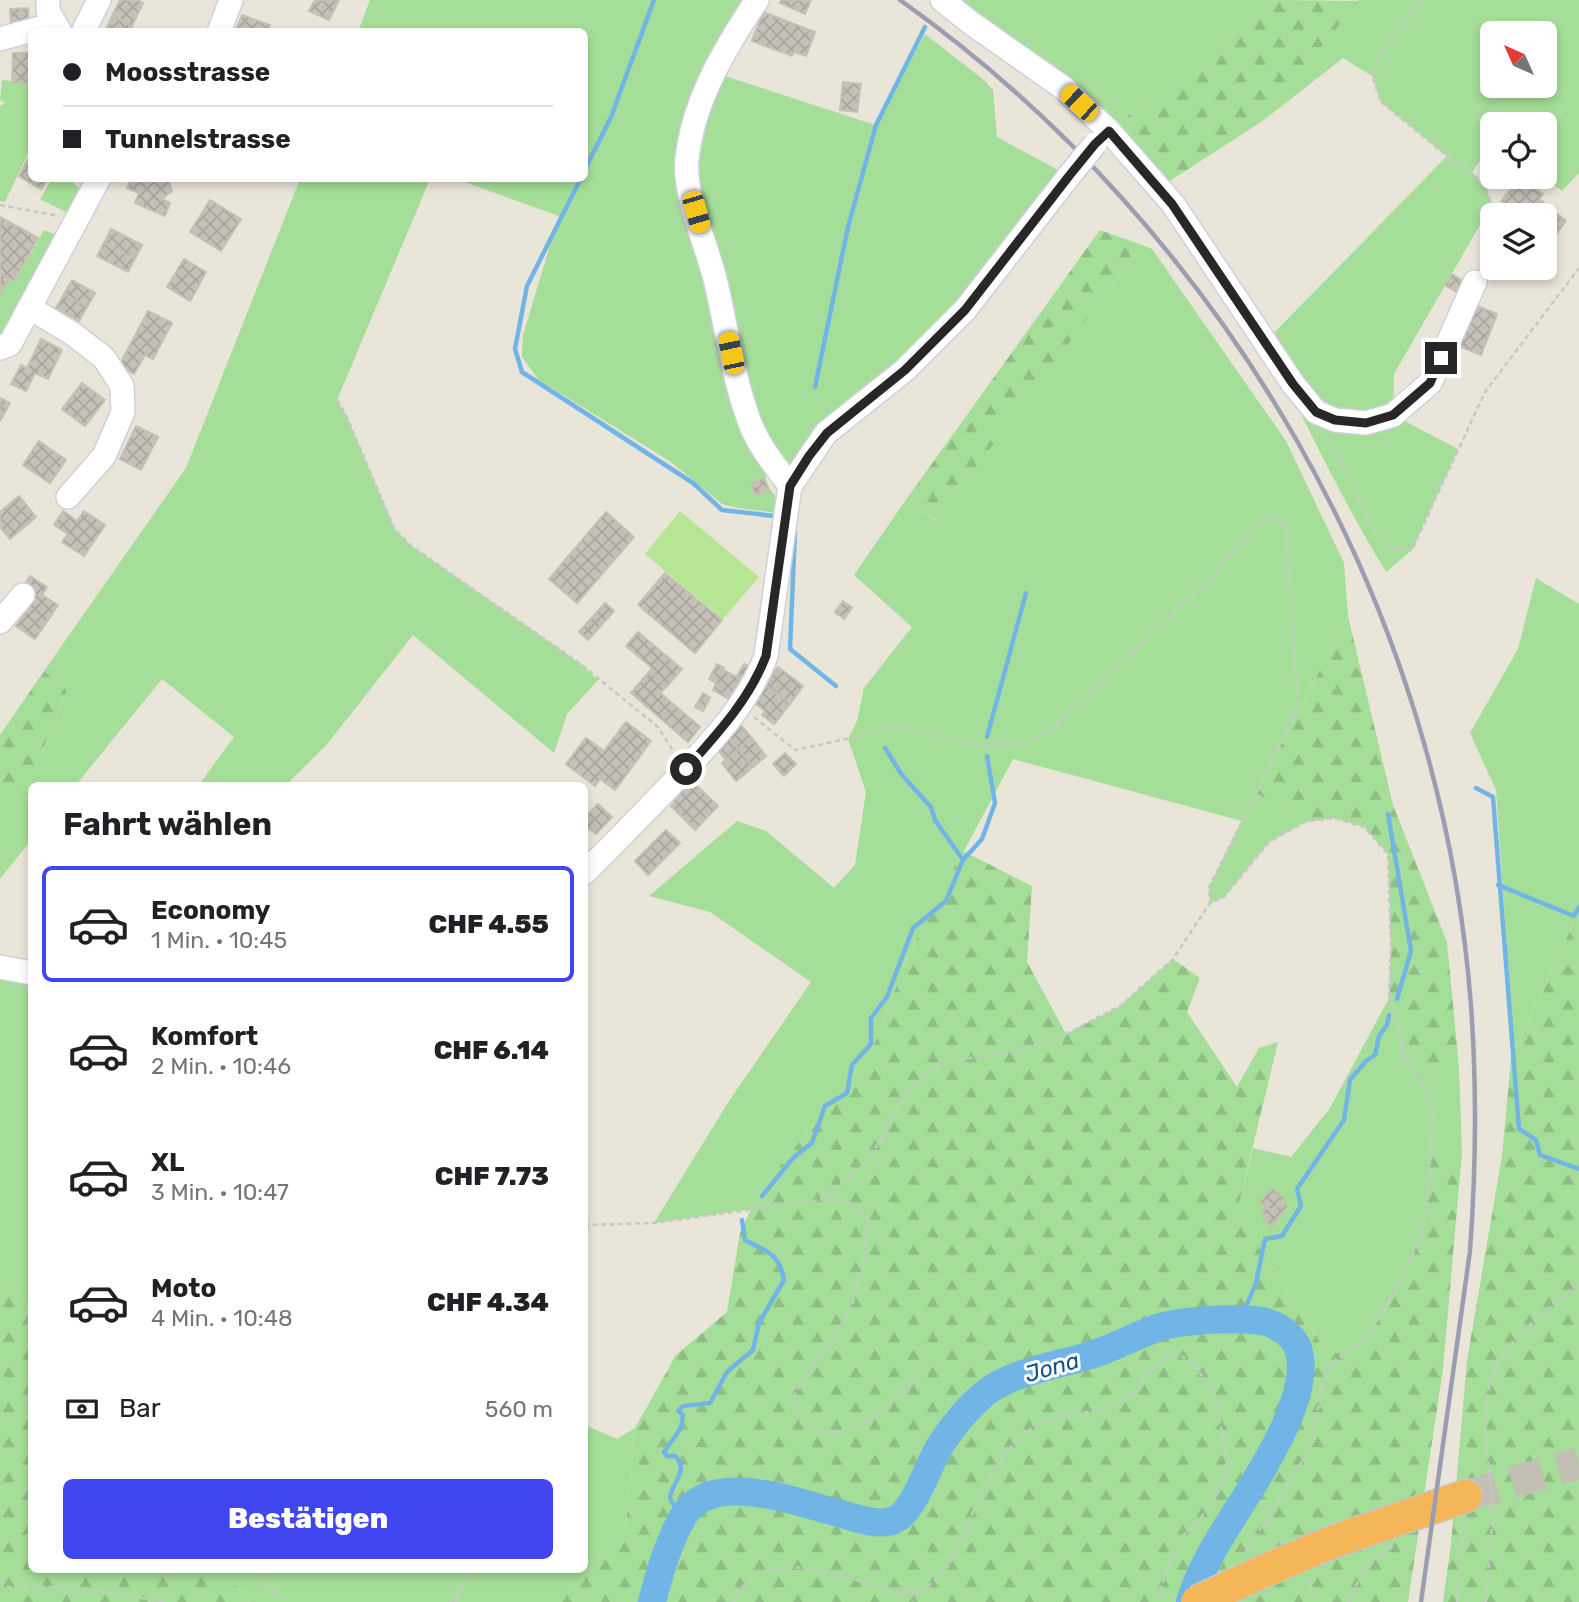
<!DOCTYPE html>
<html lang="de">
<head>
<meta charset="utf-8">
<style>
	body { margin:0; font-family:Rubik,sans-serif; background:#f6f6f6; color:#202124; height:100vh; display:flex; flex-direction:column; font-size:26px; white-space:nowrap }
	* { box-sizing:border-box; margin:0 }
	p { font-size:23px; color:#757577 }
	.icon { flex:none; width:38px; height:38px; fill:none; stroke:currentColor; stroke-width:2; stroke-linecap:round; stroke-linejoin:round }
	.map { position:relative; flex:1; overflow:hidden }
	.drawer { position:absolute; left:28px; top:782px; width:560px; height:791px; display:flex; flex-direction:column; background:#fff; border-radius:10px; box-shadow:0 4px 10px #0003 }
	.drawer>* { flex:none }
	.guide { position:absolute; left:28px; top:28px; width:560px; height:154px; border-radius:10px; box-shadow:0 4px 10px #0003; display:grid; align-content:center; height:154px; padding:0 35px; background:#fff }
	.needle { width:46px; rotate:315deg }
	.buttons { position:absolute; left:1480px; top:21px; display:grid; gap:14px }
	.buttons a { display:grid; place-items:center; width:77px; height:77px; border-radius:10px; background:#fff; box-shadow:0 4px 10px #0003; font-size:35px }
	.end { position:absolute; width:32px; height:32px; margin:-16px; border:9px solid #272727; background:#fff; box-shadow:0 0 0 4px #fff }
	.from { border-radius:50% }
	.car { position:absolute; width:21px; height:42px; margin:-21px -10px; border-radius:9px; box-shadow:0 0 5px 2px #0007; background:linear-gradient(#f5c518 24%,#345 0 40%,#f5c518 0 76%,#345 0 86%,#f5c518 0) }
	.guide b { display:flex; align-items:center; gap:24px; height:66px; font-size:26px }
	.guide b+b { border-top:2px solid #e0e0e0 }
	.guide i { width:18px; height:18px; background:#202124 }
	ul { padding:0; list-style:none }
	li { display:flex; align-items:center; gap:21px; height:116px; margin:0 14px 10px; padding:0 21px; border:4px solid transparent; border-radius:10px }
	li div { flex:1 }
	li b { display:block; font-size:26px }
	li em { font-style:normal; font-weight:800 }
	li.active { border-color:#4046ef }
	li>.icon { width:63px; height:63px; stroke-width:1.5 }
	h2 { padding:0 35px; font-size:32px; line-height:84px }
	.pay { display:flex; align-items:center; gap:18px; height:77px; padding:0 35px; font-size:26px }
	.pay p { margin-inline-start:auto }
	.button { display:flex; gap:14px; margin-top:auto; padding:14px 35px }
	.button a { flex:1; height:80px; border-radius:10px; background:#4046ef; color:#fff; font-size:28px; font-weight:800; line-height:80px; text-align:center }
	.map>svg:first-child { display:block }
</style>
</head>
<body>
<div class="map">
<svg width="1579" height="1602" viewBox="0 0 1579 1602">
	<defs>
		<pattern id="forest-firs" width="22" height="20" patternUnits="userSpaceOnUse" patternTransform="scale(1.75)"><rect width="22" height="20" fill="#a5de98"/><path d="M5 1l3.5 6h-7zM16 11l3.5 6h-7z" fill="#8ebe83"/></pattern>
		<pattern id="building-cross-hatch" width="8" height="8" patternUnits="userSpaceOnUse" patternTransform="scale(1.75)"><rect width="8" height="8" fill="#c5c1b9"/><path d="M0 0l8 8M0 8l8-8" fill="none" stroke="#a9a69f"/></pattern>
	</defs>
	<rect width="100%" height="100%" fill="#e9e5d9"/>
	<g fill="#a5de98" fill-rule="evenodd">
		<path d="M370 0H757L713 72 875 125 925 34 984 80 993 90 997 137 1069 176 965 310 826 433 790 486 767 458C764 477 764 487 780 500L777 513 738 508 722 504 671 462 539 380 522 357 523 335 559 216 456 179 584 178V32H358Z"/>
		<path d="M943 0H1276L1109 131Z"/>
		<path d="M1358 0H1579V173L1562 191 1542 177H1545V124H1493V142L1472 172 1485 187 1492 204 1394 374 1393 415 1458 449 1412 550 1386 572C1341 498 1303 419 1266 341L1447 156 1381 102 1372 76 1343 58 1264 120ZM1493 33H1545V86H1493Z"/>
		<path d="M30 69 31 147 5 202 0 201V106L5 103 0 100 2 80 30 83Z"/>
		<path d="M52 179H69L80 189 68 213 40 199Z"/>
		<path d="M300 179H430L337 400 346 415 394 528 410 545 582 665 598 680 567 714 554 753 413 635 328 743 285 786H198L234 737 162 679 75 786H32L31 840 0 879V816L27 788 67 690 44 671 186 468Z"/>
		<path d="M44 230 59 236 0 342V295L9 278 15 281Z"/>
		<path d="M1142 245 1152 249 1286 441 1344 563 1348 616 1256 793 1305 822 1269 842 1224 897 1210 903 1209 887 1242 821 1013 759 908 956 869 1058 773 1174 751 1209 654 1223 729 1101 811 982 710 912 649 896 737 821 766 831 834 888 855 865 866 792 848 739 857 721 864 688 912 627 854 575 905 501 936 520Z"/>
		<path d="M1536 578 1579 604V911L1511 1059V1008L1496 790 1470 733 1518 649Z"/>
		<path d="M0 967 31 973V1308L0 1281Z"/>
		<path d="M1389 998 1397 1012 1421 1079 1459 1067 1462 1152 1431 1149C1430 1170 1431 1194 1426 1215 1416 1257 1382 1329 1346 1355L1325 1350 1237 1212 1253 1148 1291 1157 1330 1108Z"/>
		<path d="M585 1425 617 1439 635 1428 626 1524 561 1602H249L228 1576H191V1570H584Z"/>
	</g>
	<g fill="url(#forest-firs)">
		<path d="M1276 0 1358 1 1264 120 1159 188 1109 131Z"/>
		<path d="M1100 230 1142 245 937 520 905 501Z"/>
		<path d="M1348 616 1393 805 1447 942 1459 1067 1421 1080 1403 1056 1397 1012 1389 998 1391 945 1388 854 1364 827 1334 818 1305 822 1256 793Z"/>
		<path d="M44 671 67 690 27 788 0 816V735Z"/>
		<path d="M963 851 1032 886 1027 962 1066 1034 1120 1006 1173 959 1200 978 1187 1012 1237 1087 1259 1048 1278 1042 1237 1212 1325 1350 1346 1355C1381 1330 1417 1257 1426 1214 1431 1194 1429 1170 1431 1149L1462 1152 1443 1369 1408 1602H561L626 1524 635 1428 676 1355 727 1312 740 1233 751 1209 773 1174 869 1058 908 956Z"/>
		<path d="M1579 911V1602H1443L1451 1544 1467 1360 1502 1156 1511 1059Z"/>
		<path d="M0 1281 31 1308 32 1570H191L192 1576H228L249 1602H0Z"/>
	</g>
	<path fill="#b6e594" d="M680 511 759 577 723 619 645 554Z"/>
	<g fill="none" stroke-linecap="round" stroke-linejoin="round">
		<g stroke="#71b5e7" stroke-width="4.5">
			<path d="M584 171 611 117 654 0"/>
			<path d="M581 178 527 286 515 349 522 372 693 483 722 510 774 516"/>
			<path d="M815 387 848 227 876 125 925 27"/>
			<path d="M795 531 790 649 836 686"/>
			<path d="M987 737 1026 593"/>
			<path d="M1476 788 1493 797 1519 1129 1536 1140 1540 1155 1579 1169"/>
			<path d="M1388 814 1411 951 1397 999"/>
			<path d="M963 860 982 839 995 803 987 756"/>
			<path d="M1498 885 1574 916 1579 907"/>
			<path d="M762 1196 794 1157 812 1143 825 1106 847 1093 852 1065 871 1044V1018L887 997 913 928 946 901 963 860 935 820 931 807 902 775 885 748"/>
			<path d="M1240 1321 1256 1283 1265 1239 1282 1236 1301 1206 1297 1189 1344 1120 1350 1080 1366 1061 1375 1055 1379 1036 1387 1025 1389 1015"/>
			<path d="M685 1513C681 1510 674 1506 672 1502 663 1491 693 1471 675 1456H667L664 1452 681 1428 683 1415 678 1411 683 1406 710 1403 727 1372 753 1350 759 1323 784 1280C778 1252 769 1253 745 1240L742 1220"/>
		</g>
		<path stroke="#71b5e7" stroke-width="28" d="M652 1602C660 1572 668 1542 684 1515 713 1469 798 1503 838 1513 854 1517 875 1526 892 1521 914 1514 928 1464 941 1444 953 1426 967 1408 984 1394 1012 1371 1057 1366 1091 1355 1114 1348 1135 1336 1157 1328 1181 1320 1235 1317 1261 1321 1274 1323 1289 1332 1296 1344 1320 1392 1247 1493 1223 1533 1210 1554 1197 1578 1190 1602"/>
	</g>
	<g fill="url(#building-cross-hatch)" stroke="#c4c1b3" stroke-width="2">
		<path d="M120 0H137L143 3 132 26 112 16Z"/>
		<path d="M315 0H339L329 20 309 11Z"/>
		<path d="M781 0H811L805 14 780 3Z"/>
		<path d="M28 8 29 25 11 26 10 9Z"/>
		<path d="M763 12 815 32 806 56 794 52 792 56 752 41Z"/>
		<path d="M242 15 270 25 267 32 236 31Z"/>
		<path d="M112 16 132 26 129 32H105Z"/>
		<path d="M13 53H31L30 83 12 82Z"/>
		<path d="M843 82 861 84 857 112 840 110Z"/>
		<path d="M31 153 32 178H48L41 189 19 176Z"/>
		<path d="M1493 158V177H1506L1495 185 1481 167Z"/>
		<path d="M131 178H171L169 182 172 191 162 199 170 203 165 216 135 203 139 193 127 188Z"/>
		<path d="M1519 179 1528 187 1530 184 1543 194 1539 199 1566 221 1551 241 1545 236V215H1513L1510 213 1513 210 1501 201Z"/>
		<path d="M210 200 241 219 221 251 190 232Z"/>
		<path d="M0 217 38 238 14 281 0 273Z"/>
		<path d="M111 229 142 245 135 259 104 243Z"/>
		<path d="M104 243 135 259 128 272 97 256Z"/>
		<path d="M184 259 206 272 190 301 167 287Z"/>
		<path d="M0 273 9 278 0 295Z"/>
		<path d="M1452 274 1468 284 1461 295 1445 285Z"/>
		<path d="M72 280 95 293 87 307 64 294Z"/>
		<path d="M64 294 87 307 79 321 56 308Z"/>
		<path d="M1470 303 1497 314 1481 355 1453 344Z"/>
		<path d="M148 311 172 323 153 359 145 355 134 374 119 366Z"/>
		<path d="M41 339 62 350 48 379 35 373 26 391 11 384 21 365 27 368Z"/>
		<path d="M82 383 105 400 85 426 62 409Z"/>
		<path d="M0 398 10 403 0 421Z"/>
		<path d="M136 426 158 437 141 470 120 459Z"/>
		<path d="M39 441 66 460 50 483 23 465Z"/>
		<path d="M764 478 769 490 755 495 751 483Z"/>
		<path d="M19 496 36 517 10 539 0 527V512Z"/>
		<path d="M63 511 77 521 84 511 105 525 84 556 62 542 68 534 54 525Z"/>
		<path d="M606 512 634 537 577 603 549 579Z"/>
		<path d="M665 573 722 620 695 653 638 605Z"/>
		<path d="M30 576 47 587 42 595 58 605 35 639 16 626 35 597 22 588Z"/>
		<path d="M843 601 852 608 844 619 835 612Z"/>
		<path d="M605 603 614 611 588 640 579 632Z"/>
		<path d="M638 632 682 669 667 686 650 671 652 668 626 646Z"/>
		<path d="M717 664 724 668 723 670 740 679 729 699 713 690 716 683 709 679Z"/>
		<path d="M744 664 755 670 748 682 737 676Z"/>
		<path d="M778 667 803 686 790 704 765 684Z"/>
		<path d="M650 671 667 686 660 693 700 727 688 742 631 693Z"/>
		<path d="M765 684 790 704 774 724 762 715 765 711 752 701Z"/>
		<path d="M703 693 710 698 703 711 695 707Z"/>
		<path d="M626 722 651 741 615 790 600 779 595 786 566 764 586 738 604 751Z"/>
		<path d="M739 723 752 738 738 749 726 734Z"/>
		<path d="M726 734 738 749 726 760 713 744Z"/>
		<path d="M752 738 766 756 753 767 738 749Z"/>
		<path d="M738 749 753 767 736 781 722 763Z"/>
		<path d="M785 753 796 764 784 776 773 764Z"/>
		<path d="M685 781 690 786 694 783 718 806 695 830 671 806 675 802 670 797Z"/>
		<path d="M598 804 612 817 596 834 589 828 584 833V811L588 814Z"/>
		<path d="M666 830 680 843 648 875 635 861Z"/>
		<path d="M1272 1188 1284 1198 1273 1212 1260 1202Z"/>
		<path d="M1281 1201 1288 1206 1271 1227 1264 1219 1263 1211 1266 1207 1273 1212Z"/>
	</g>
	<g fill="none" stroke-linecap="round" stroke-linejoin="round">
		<path stroke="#c2bfb5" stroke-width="32" stroke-dasharray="32 16" stroke-linecap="butt" d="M1466 1496 1579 1463"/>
		<g stroke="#cfcfe0" stroke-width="26">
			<g id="minor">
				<path d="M48 0V11L60 32"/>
				<path d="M757 0C725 48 693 101 687 159 683 195 708 248 716 283 727 330 733 378 750 423 759 447 775 465 790 486"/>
				<path d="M942 0 971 23 1065 89 1109 131 1173 204 1293 384 1316 412 1335 420 1366 423 1393 415 1430 383 1475 282"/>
				<path d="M83 32 99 0"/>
				<path d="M219 32 231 0"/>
				<path d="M0 39 40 28 57 32"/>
				<path d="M30 308 73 334 104 358 122 386 123 412 104 456 68 497"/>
				<path d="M0 348 10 344 99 178"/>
				<path d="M0 622 23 595"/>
				<path d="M584 873C612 846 638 819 664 792 703 751 746 709 766 656L790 486 826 433 905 370 965 310 1069 176"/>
				<path d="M0 967 32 973"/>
			</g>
		</g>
		<g stroke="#c7c7c7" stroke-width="35">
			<path id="highway" d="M1264 1571 1332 1542 1466 1496"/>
		</g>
		<g stroke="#c7c7c7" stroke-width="2.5" stroke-dasharray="5 3.5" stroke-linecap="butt">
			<path d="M1421 0 1382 52 1372 76 1381 102 1447 156 1472 172 1485 187 1492 204 1489 246 1481 266"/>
			<path d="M0 205 59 216"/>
			<path d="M337 400 346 415 394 528 410 545 582 665 658 727 674 752"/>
			<path d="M1328 437 1374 530 1389 548 1412 550 1485 392 1579 268"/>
			<path d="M754 717 795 750 897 728 988 746 1015 744 1043 736 1210 579 1260 521 1274 515 1286 532 1298 709 1209 887 1210 903"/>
			<path d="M821 1200C844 1200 853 1199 868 1218L863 1267 851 1310 795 1392 797 1412C801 1416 807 1424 813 1427 852 1448 898 1397 922 1372"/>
			<path d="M584 1225 654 1223 821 1200 867 1162 909 1090 942 1062 1014 1052 1066 1034 1120 1006 1173 959 1210 903 1224 897 1269 842 1305 822 1334 818 1364 827 1388 854 1391 945 1389 998 1397 1012 1403 1056 1428 1092 1433 1115 1427 1212 1418 1242 1402 1278 1365 1339 1332 1363 1324 1376 1312 1441 1304 1458 1245 1553"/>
			<path d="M257 1570 265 1584 283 1602"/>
			<path d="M1307 1579 1317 1602"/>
			<path d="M0 1581 7 1587C60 1584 113 1593 165 1602"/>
			<path d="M911 1593 913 1602"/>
			<path d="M450 1602 457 1594"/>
			<path d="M455 1602 469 1570"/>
			<path d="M733 1602C757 1550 821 1569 863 1582 878 1587 894 1594 910 1593 927 1591 939 1577 949 1565 973 1519 993 1442 1045 1422 1072 1411 1101 1415 1127 1398 1145 1385 1153 1356 1178 1354L1193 1363 1211 1389 1216 1401 1227 1461 1225 1476 1219 1488 1199 1521 1181 1537 1173 1553 1160 1590V1602"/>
			<path d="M1349 1602 1363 1570 1393 1546"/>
			<path d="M1457 1602 1463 1523"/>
			<path d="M1485 1602C1489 1572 1492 1541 1492 1511 1491 1461 1473 1397 1504 1353 1524 1326 1554 1305 1579 1283"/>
		</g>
		<use href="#minor" stroke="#fff" stroke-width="23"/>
		<use href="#highway" stroke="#f5b559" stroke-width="32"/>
		<path stroke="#9d9db1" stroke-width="4.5" d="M900 0C1226 232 1441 606 1471 1006 1477 1088 1476 1169 1470 1251L1421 1602"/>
		<g stroke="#cfcfe0" stroke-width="26" stroke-linecap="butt">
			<path id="minor-bridge" d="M1069 176 1095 144"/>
		</g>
		<g stroke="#c7c7c7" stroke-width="35" stroke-linecap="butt">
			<path id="highway-bridge" d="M1197 1602 1264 1571"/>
		</g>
		<use href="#minor-bridge" stroke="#fff" stroke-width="23"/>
		<use href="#highway-bridge" stroke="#f5b559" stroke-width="32"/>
	</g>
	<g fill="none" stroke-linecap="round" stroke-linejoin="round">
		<path stroke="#272727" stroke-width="9" d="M686 769C717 734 749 700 766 656L790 486 809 456 827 433 905 370 965 310 1069 176 1095 144 1109 131 1172 204 1293 384 1316 412 1335 420 1366 423 1393 415 1430 383 1441 358"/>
	</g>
	<g text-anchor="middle" stroke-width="6" stroke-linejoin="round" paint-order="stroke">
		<g font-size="23" font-style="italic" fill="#14518f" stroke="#fff">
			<text transform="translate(1052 1367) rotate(-16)" y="8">Jona</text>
		</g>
	</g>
</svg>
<div class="buttons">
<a><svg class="needle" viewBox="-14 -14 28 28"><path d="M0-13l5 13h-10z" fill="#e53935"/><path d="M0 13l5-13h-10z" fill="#757577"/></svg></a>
<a><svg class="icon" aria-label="locate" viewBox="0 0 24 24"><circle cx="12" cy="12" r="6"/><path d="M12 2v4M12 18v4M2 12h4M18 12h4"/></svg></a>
<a><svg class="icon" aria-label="layers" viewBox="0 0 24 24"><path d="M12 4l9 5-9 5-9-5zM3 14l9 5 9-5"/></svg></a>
</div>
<i class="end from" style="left:686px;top:769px"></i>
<i class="end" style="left:1441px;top:358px"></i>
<i class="car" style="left:1079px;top:103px;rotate:313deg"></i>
<i class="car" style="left:696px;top:212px;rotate:164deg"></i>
<i class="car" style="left:731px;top:353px;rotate:348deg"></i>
<div class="guide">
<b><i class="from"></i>Moosstrasse</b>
<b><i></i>Tunnelstrasse</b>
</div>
<section class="drawer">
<h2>Fahrt wählen</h2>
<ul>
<li class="active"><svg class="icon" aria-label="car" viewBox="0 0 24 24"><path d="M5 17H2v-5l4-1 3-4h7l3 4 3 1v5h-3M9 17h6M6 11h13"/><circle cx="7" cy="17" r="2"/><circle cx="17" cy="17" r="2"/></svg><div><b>Economy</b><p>1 Min. · 10:45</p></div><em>CHF 4.55</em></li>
<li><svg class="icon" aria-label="car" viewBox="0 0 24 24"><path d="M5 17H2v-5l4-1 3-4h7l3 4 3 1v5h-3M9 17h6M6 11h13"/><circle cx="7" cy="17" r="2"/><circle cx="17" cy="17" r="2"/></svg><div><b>Komfort</b><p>2 Min. · 10:46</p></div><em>CHF 6.14</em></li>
<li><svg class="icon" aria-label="car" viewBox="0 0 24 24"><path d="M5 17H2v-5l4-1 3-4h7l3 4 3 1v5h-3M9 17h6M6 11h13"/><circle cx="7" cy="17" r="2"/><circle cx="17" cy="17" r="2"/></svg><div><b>XL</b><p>3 Min. · 10:47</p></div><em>CHF 7.73</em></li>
<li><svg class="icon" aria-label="car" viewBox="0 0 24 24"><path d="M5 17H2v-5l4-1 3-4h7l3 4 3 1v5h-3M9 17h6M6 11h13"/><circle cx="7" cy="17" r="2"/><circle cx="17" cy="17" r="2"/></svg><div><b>Moto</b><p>4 Min. · 10:48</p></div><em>CHF 4.34</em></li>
</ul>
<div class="pay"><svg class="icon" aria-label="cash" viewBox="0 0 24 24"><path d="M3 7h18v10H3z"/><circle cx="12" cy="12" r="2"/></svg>Bar<p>560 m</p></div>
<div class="button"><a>Bestätigen</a></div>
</section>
</div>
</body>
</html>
